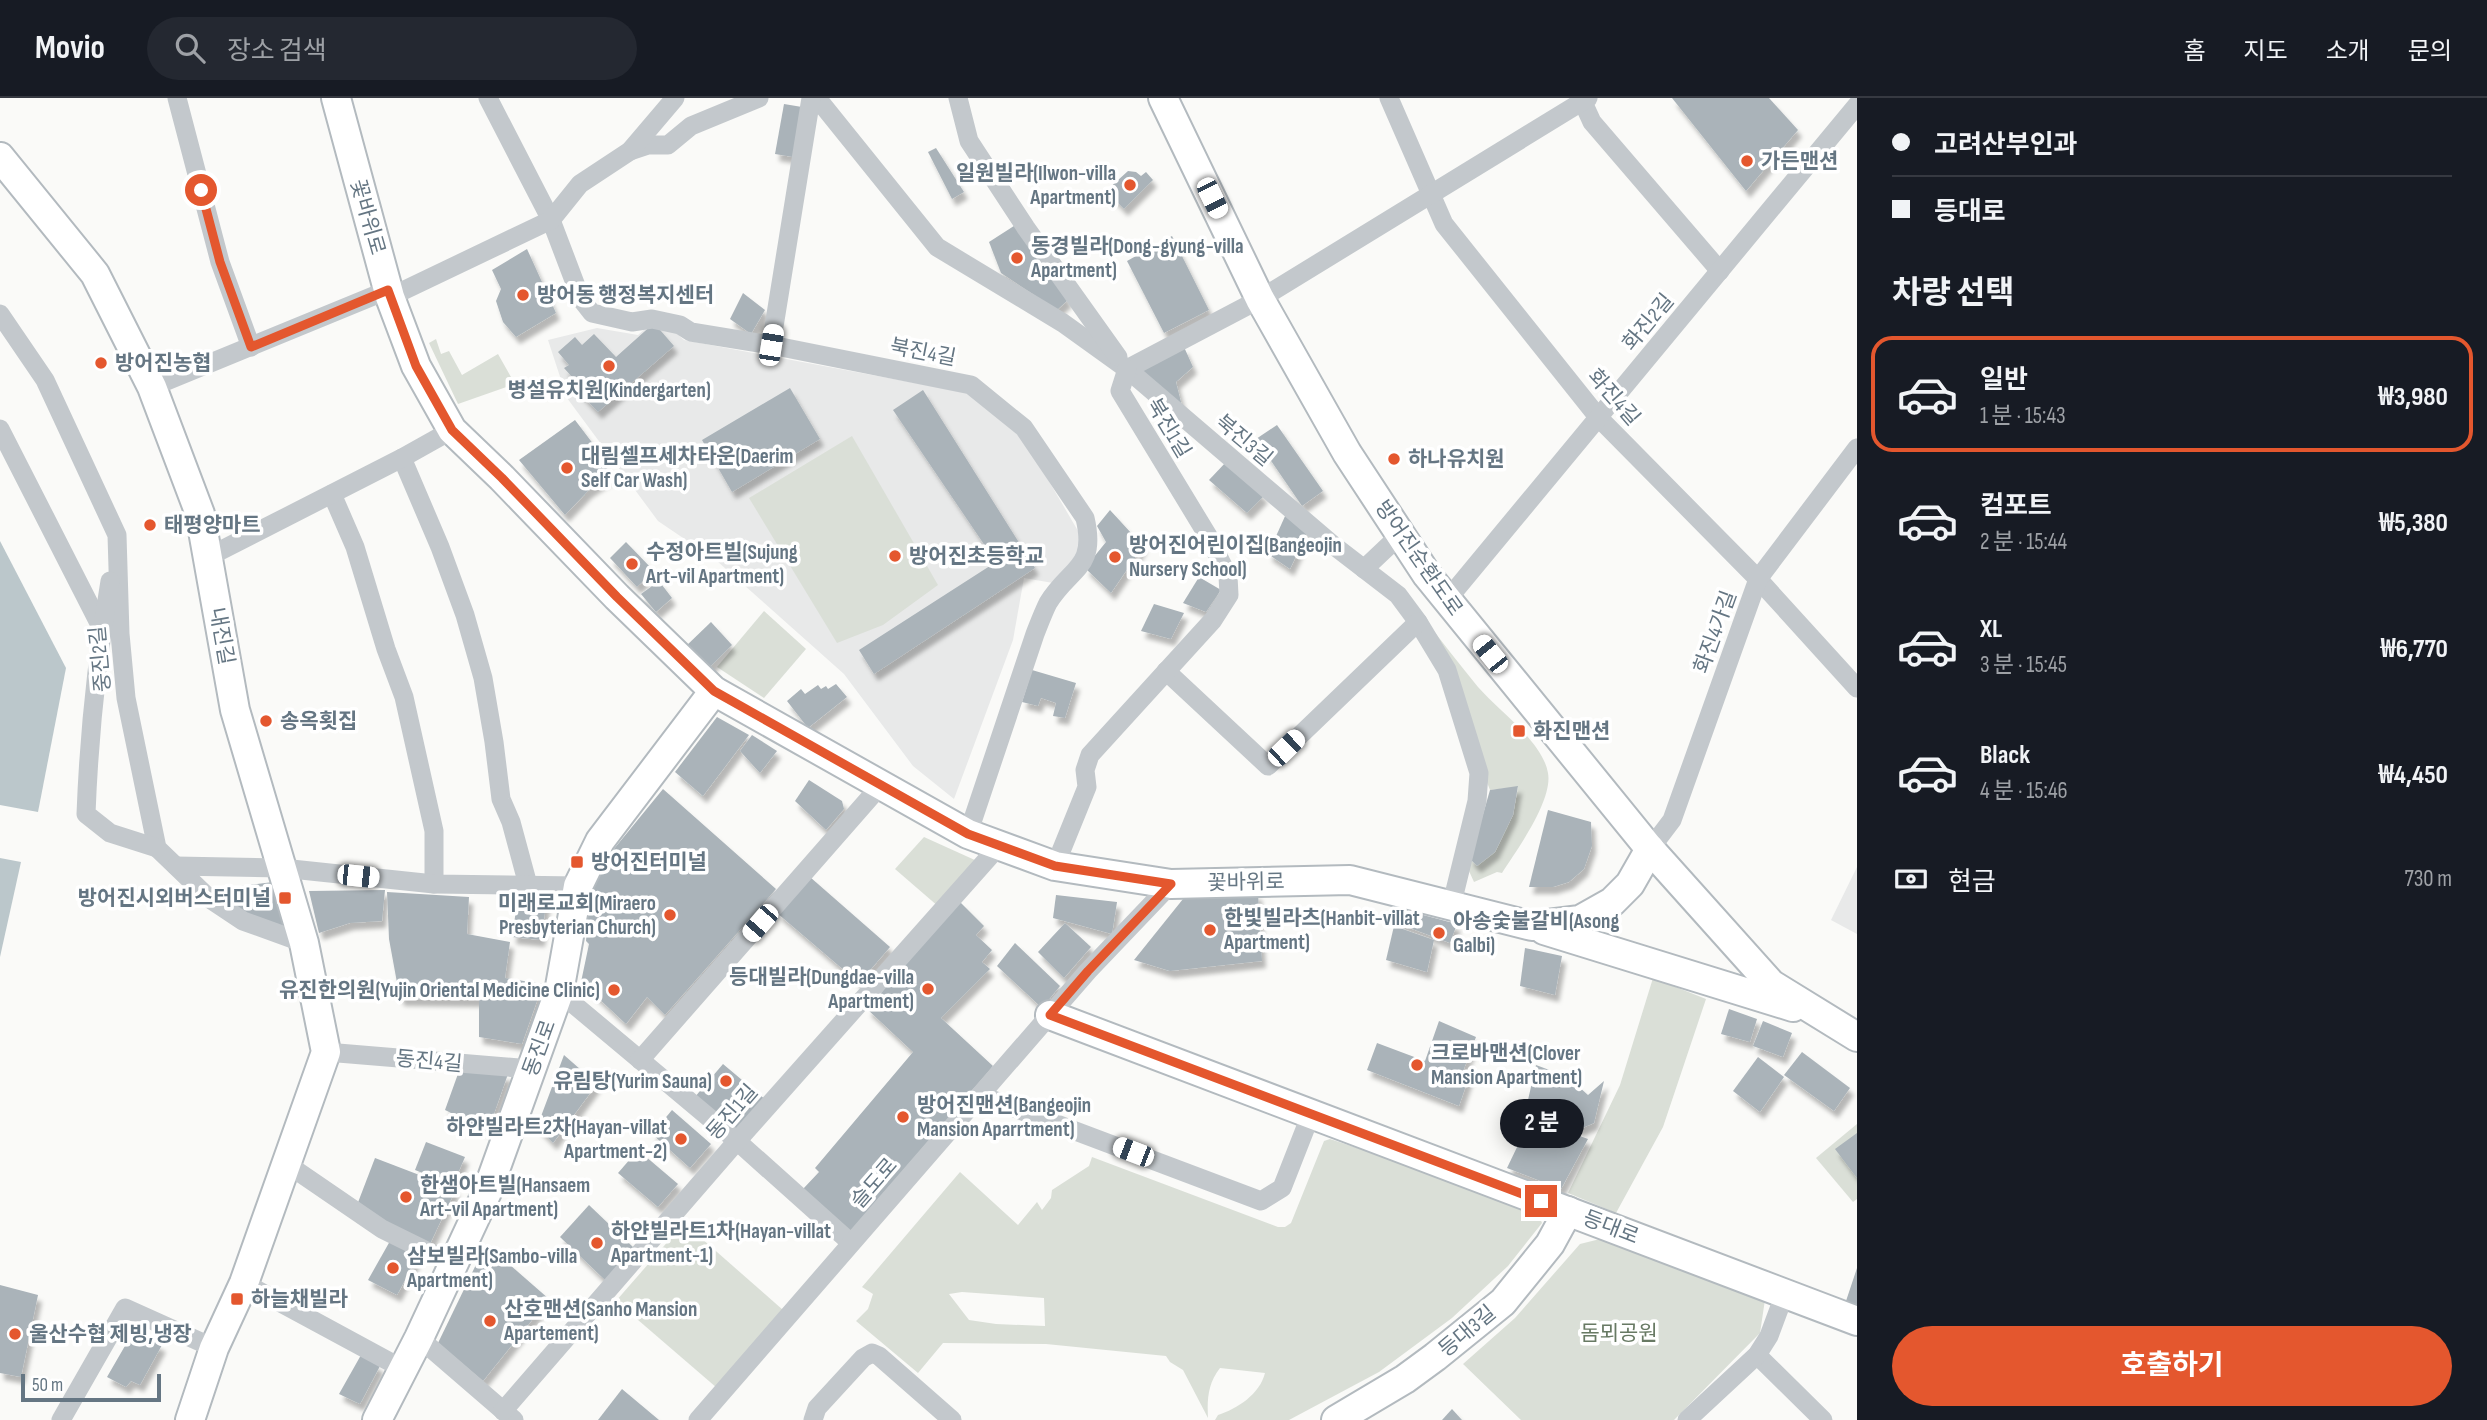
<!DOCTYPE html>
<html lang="ko">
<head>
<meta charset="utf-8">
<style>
	body { margin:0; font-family:"Sofia Sans Condensed","Noto Sans KR",sans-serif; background:#242831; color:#f1f3f6; height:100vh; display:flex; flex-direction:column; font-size:26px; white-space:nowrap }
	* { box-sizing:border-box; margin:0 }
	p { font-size:23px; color:#9ea1a6 }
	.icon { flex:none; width:38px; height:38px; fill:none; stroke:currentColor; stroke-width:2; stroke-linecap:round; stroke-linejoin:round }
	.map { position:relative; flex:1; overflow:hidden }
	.details { display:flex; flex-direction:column; background:#171b24; width:630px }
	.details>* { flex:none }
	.guide { display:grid; align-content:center; height:154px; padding:0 35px; background:#171b24 }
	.scale { position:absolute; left:21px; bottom:18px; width:140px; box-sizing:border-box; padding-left:7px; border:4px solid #657683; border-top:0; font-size:19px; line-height:24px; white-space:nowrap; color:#657683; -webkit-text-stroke:5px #fff; paint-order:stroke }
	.end { position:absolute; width:32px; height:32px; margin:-16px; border:9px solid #e4572e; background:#fff; box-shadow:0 0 0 4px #fff }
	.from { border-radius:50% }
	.bubble { position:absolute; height:49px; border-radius:24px; background:#171b24; box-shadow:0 4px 18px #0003; font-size:23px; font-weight:700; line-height:49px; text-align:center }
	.car { position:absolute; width:21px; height:42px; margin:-21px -10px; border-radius:9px; box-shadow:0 0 5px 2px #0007; background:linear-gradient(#fff 24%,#345 0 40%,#fff 0 76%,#345 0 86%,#fff 0) }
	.guide b { display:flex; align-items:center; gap:24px; height:66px; font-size:26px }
	.guide b+b { border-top:2px solid #363941 }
	.guide i { width:18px; height:18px; background:#f1f3f6 }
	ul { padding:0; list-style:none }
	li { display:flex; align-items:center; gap:21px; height:116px; margin:0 14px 10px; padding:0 21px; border:4px solid transparent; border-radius:21px }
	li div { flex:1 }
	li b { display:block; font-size:26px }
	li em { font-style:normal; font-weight:700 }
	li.selected { border-color:#e4572e }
	li>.icon { width:63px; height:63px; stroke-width:1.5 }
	h2 { padding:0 35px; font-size:32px; line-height:84px }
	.pay { display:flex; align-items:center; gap:18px; height:77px; padding:0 35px; font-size:26px }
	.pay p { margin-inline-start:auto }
	.cta { display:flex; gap:14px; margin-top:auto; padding:14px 35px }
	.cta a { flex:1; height:80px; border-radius:42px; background:#e4572e; color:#fff; font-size:28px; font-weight:700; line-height:80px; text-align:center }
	header { display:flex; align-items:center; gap:42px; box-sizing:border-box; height:98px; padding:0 35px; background:#171b24; border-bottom:2px solid #363941 }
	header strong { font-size:33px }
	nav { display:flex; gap:38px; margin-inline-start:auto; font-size:24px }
	.search { width:490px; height:63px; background:#242831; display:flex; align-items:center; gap:18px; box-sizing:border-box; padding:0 24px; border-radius:38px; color:#9ea1a6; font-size:26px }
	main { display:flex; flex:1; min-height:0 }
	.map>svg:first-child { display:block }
</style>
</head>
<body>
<header>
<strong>Movio</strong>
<div class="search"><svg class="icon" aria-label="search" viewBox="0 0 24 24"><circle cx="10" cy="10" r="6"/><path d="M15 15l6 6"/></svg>장소 검색</div>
<nav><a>홈</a><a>지도</a><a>소개</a><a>문의</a></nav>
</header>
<main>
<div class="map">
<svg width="1857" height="1322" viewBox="0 0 1857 1322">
	<defs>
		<filter id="shadow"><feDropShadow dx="4" dy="7" stdDeviation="2" flood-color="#0004"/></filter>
	</defs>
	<rect width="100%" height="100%" fill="#fafaf8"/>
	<g fill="#e8e9e9">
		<path d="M654 223 675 234 684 242 969 295 1026 344 1081 438 1083 453 1053 485 1024 480 1013 542 954 701 913 668 844 576 717 463 658 423 567 300 548 242 597 230 638 237Z"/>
		<path d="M1857 769V836L1831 822Z"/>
	</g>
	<g fill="#dadfd7" fill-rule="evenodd">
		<path d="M436 241 441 256 449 253 462 277 498 256 515 286 458 306 429 245Z"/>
		<path d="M852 338 938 487 883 527 837 545 749 400Z"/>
		<path d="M764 513 806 551 764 600 717 569Z"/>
		<path d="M1422 518C1441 542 1459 566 1478 589 1499 613 1543 644 1548 675 1553 702 1517 752 1502 775L1497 774 1474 784 1469 773 1470 761 1477 768 1495 754 1513 717 1518 689 1490 692Z"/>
		<path d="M924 739 977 763 939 809 895 771Z"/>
		<path d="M1653 880 1706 901 1663 1029 1616 1115 1568 1095 1620 987Z"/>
		<path d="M1857 1026V1101L1853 1104 1816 1060Z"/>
		<path d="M1330 1041 1459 1084 1537 1113 1542 1125 1508 1168 1452 1220 1379 1274 1289 1322H1215L1218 1317C1237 1311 1260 1296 1265 1275L1220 1270C1208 1285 1207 1301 1208 1320L1183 1272 1170 1264 1166 1258 1046 1246 943 1245 918 1275 856 1223 868 1211 873 1196 862 1189 960 1074 1018 1127 1037 1104 1042 1112 1051 1100 1052 1092 1089 1068 1092 1059 1278 1129H1285L1291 1125 1324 1043ZM962 1194 1044 1200 1045 1228 996 1226 969 1222 949 1196Z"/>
		<path d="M684 1125 783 1212 717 1290 616 1203Z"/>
		<path d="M1608 1139 1766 1195 1760 1235 1674 1322H1521L1463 1266 1515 1220 1580 1146Z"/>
	</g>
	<g fill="#bbc7cb">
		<path d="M0 443 66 570 38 714 0 707Z"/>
		<path d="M0 760 21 764 0 859Z"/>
	</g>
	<g fill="#aab3b9" filter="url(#shadow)">
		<path d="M1672 0H1769L1798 32 1746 93Z"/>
		<path d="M784 6 802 9 793 59 775 56Z"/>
		<path d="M936 50 964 94 952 101 928 54Z"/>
		<path d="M1128 73 1136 74 1141 78 1146 74 1153 82 1124 111 1106 93Z"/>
		<path d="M1017 126 1068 202 1057 212 1001 175 989 144Z"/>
		<path d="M1172 138 1209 212 1164 235 1127 163Z"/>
		<path d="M527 151 556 215 516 239 503 224 496 203 501 191 492 172Z"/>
		<path d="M743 195 765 212 751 236 730 221Z"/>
		<path d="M654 225 674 248 598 314 577 292 581 289 564 270 569 267 558 254 575 239 582 247 594 236 616 259Z"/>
		<path d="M1184 249 1193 269 1176 284 1182 308 1139 272Z"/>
		<path d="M790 290 820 341 732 394 702 342Z"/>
		<path d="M923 292 1035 470 874 576 859 552 996 464 893 312Z"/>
		<path d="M575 322 597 351 611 378 588 393 565 417 519 362Z"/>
		<path d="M1277 327 1323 393 1302 408 1256 341Z"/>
		<path d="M1227 363 1264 398 1247 415 1209 382Z"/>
		<path d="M1110 412 1143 448 1111 495 1085 470 1106 444 1097 428Z"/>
		<path d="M1286 416 1308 433 1290 471 1268 456Z"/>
		<path d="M626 444 654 473 637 489 610 460Z"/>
		<path d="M1199 479 1221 492 1206 514 1183 505Z"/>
		<path d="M659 483 672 500 656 514 641 496Z"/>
		<path d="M1154 506 1184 515 1171 541 1141 533Z"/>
		<path d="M711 524 732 547 707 572 684 550Z"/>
		<path d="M1032 572 1076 585 1065 620 1053 618 1056 605 1041 600 1038 608 1022 604Z"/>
		<path d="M836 586 847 599 808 630 787 603 801 591 805 596 818 587 821 591 826 588 828 591Z"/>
		<path d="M717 619 749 637 703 698 675 674Z"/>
		<path d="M752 637 777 653 760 675 740 653Z"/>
		<path d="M809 682 842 703 844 711 826 732 795 703Z"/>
		<path d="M1518 688 1513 717 1495 754 1477 768 1470 761 1490 692Z"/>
		<path d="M663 691 776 791 665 917 647 899 626 926 581 884 589 846 586 843 591 779Z"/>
		<path d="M1548 712 1591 724 1592 748 1584 771 1569 784 1553 789H1529Z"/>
		<path d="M810 779 890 849 859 885 777 815Z"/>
		<path d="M281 783 293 825 281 829 242 816 229 803 227 795 238 794 241 788Z"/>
		<path d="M385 792 382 823 350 825 319 835 309 793Z"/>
		<path d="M387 794 469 799 467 836 510 844 505 880 543 886 522 946 479 939V902L400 901 389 841Z"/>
		<path d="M1258 795 1262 863 1170 873 1134 862 1183 801Z"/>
		<path d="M1056 797 1117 804 1112 836 1053 820Z"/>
		<path d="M518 799 547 800 541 842 512 839Z"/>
		<path d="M960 804 984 828 976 837 992 852 982 864 990 871 941 920 993 968 849 1135 803 1091 819 1074 815 1070 913 954 867 911Z"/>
		<path d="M1393 809 1457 826 1450 845 1391 823Z"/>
		<path d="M1065 825 1091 849 1064 880 1038 854Z"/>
		<path d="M1394 828 1434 842 1427 874 1386 862Z"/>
		<path d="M1015 845 1060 888 1042 910 997 868Z"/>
		<path d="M1525 850 1562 858 1555 897 1520 888Z"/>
		<path d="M1729 911 1757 921 1750 944 1721 936Z"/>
		<path d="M1439 923 1476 939 1462 976 1469 979 1459 1008 1367 972 1377 945 1425 963Z"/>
		<path d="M1763 923 1792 935 1783 959 1753 948Z"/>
		<path d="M1802 954 1850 990 1834 1013 1784 977Z"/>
		<path d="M564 957 597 986 553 1045 537 1029Z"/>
		<path d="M1758 959 1784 979 1760 1014 1733 993Z"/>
		<path d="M723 966 767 1003 735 1032 694 1000Z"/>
		<path d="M1536 967 1568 979 1588 997 1604 983 1594 1025 1580 1031 1525 1015Z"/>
		<path d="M459 973 508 976 488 1033 445 1012Z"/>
		<path d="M672 1012 711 1046 690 1070 652 1036Z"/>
		<path d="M1531 1020 1588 1041 1561 1091 1507 1070Z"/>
		<path d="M1857 1035V1080L1835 1051Z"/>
		<path d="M426 1044 465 1059 453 1087 415 1072Z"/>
		<path d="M638 1052 678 1086 658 1109 618 1075Z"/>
		<path d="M375 1060 456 1091 429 1148 357 1107Z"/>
		<path d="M589 1107 634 1150 605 1182 560 1139Z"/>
		<path d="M390 1143 418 1158 397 1197 368 1182Z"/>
		<path d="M486 1146 549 1201 483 1283 438 1245Z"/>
		<path d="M1857 1170V1207L1846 1203Z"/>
		<path d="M0 1187 38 1197 21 1279 0 1275Z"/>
		<path d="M133 1234 162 1247 140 1287 131 1283 126 1289 107 1279Z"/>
		<path d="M361 1257 380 1268 360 1306 339 1296Z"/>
		<path d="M622 1291 659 1322H598Z"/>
		<path d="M1452 1311 1462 1322H1442Z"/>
	</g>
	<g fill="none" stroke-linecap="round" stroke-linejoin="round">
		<g stroke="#b3babf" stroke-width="32">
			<g id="secondary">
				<path d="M336 0 390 199 416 268 452 332 502 380 617 499 714 593 968 736 1055 768 1171 786 1350 782 1532 828 1580 822 1612 804 1630 786 1650 751"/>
				<path d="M1163 0 1260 201 1347 355 1427 477 1650 751 1771 886 1857 939"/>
				<path d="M0 59 95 176 152 289 200 416 235 612 304 845 326 954 244 1185 214 1250 190 1322"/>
				<path d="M1544 832 1793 909"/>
				<path d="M1050 917 1857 1223"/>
				<path d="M377 1322 419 1240 487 1094 559 894 578 788 600 743 714 593"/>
				<path d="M1336 1322 1405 1281 1435 1259 1503 1204 1550 1146 1568 1113"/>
			</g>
		</g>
		<g stroke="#c3c8cc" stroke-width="19">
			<path d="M177 0 220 164 251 249"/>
			<path d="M488 0 551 122 581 201 592 215 632 224 652 221 680 227 691 234 771 247 971 287 1024 330 1085 420C1097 471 1070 469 1048 505 1043 515 1039 526 1035 536L968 736"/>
			<path d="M817 0 937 149 1063 225 1127 271 1333 447 1398 497 1418 524 1447 572 1479 675 1477 703 1451 809"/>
			<path d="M958 0 969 43 1026 130 1118 259"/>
			<path d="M1389 0 1444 126 1598 319 1758 481 1857 590"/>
			<path d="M1581 0 1592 24 1720 173"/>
			<path d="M630 53 648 47H668L691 28 759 0"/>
			<path d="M390 199 551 122 580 86 630 53 675 0"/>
			<path d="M0 216 45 282 117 437 120 536 126 600 157 750 210 801 243 823 304 845"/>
			<path d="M771 247 811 0"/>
			<path d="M1127 271 1260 201 1588 0"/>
			<path d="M152 289 388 192"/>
			<path d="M0 331 102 531"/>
			<path d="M402 360 440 449 465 517 483 580 494 644 501 701 511 724 528 787"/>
			<path d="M332 396 355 449 386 551 404 599 434 733V786"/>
			<path d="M208 459 402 360 452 332"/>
			<path d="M1364 471 1400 437"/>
			<path d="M110 483C97 560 89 637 86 716L110 735 157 750"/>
			<path d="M1447 502 1857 7"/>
			<path d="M1166 573 1268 668 1418 524"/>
			<path d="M1650 751 1672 722 1758 481 1857 350"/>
			<path d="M176 768 282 770 434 786 578 788"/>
			<path d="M1055 768 1087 689 1085 672 1090 657 1213 522 1229 497 1228 478 1208 438 1120 293 1127 271"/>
			<path d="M559 894 737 1043 851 1145"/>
			<path d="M326 954 531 971"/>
			<path d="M640 962 881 687"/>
			<path d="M980 997 1261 1103 1282 1090 1311 1016"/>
			<path d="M287 1066 382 1131 453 1166"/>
			<path d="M244 1185 403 1271"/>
			<path d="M419 1240 514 1322"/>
			<path d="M1757 1257 1823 1322"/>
			<path d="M503 1313 737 1043 999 748"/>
			<path d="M61 1322 125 1210 214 1250"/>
			<path d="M698 1322 1088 873 1171 786"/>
			<path d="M813 1322 817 1310 863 1260 872 1255 879 1258 952 1322"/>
			<path d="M1687 1322 1757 1257 1769 1238 1785 1195"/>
		</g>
		<use href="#secondary" stroke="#fff" stroke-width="28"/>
	</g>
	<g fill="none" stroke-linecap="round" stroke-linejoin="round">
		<path stroke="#e4572e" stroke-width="9" d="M201 92 220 164 251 249 388 192 416 268 452 332 502 380 617 499 714 593 968 736 1055 768 1171 786 1088 873 1050 917 1541 1103"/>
	</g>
	<g fill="#e4572e" stroke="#fff" stroke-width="2.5">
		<circle cx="1747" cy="63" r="7"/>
		<circle cx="1130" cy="87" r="7"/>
		<circle cx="1017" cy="160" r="7"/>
		<circle cx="523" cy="197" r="7"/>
		<circle cx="101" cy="265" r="7"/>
		<circle cx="609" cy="268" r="7"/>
		<circle cx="1394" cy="361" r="7"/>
		<circle cx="567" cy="370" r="7"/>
		<circle cx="150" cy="427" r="7"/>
		<circle cx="895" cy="458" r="7"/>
		<circle cx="1115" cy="459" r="7"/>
		<circle cx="632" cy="466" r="7"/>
		<circle cx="266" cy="623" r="7"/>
		<rect x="1512" y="626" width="14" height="14" rx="3.5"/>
		<rect x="570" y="757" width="14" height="14" rx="3.5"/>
		<rect x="278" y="793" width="14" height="14" rx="3.5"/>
		<circle cx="670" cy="817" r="7"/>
		<circle cx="1210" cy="832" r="7"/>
		<circle cx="1439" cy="835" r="7"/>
		<circle cx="928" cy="891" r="7"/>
		<circle cx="614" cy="892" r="7"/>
		<circle cx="1417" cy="967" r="7"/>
		<circle cx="726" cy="983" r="7"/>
		<circle cx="903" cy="1019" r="7"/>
		<circle cx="681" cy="1041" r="7"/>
		<circle cx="406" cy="1099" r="7"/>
		<circle cx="597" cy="1145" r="7"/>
		<circle cx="393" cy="1170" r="7"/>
		<rect x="230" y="1194" width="14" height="14" rx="3.5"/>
		<circle cx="490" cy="1223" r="7"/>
		<circle cx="15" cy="1236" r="7"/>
	</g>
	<g text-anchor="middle" stroke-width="7" stroke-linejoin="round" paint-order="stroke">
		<g font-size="21" font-weight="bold" fill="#657683" stroke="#fff" text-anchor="start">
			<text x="1761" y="70">가든맨션</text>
			<text x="1116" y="82" text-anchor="end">일원빌라(Ilwon-villa<tspan x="1116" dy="24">Apartment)</tspan></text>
			<text x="1031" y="155">동경빌라(Dong-gyung-villa<tspan x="1031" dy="24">Apartment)</tspan></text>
			<text x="537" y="204">방어동 행정복지센터</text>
			<text x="115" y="272">방어진농협</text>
			<text x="609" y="299" text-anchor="middle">병설유치원(Kindergarten)</text>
			<text x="581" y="365">대림셀프세차타운(Daerim<tspan x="581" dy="24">Self Car Wash)</tspan></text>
			<text x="1408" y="368">하나유치원</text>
			<text x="164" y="434">태평양마트</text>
			<text x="1129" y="454">방어진어린이집(Bangeojin<tspan x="1129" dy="24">Nursery School)</tspan></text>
			<text x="646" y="461">수정아트빌(Sujung<tspan x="646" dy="24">Art-vil Apartment)</tspan></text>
			<text x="909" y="465">방어진초등학교</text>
			<text x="280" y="630">송옥횟집</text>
			<text x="1533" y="640">화진맨션</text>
			<text x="591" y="771">방어진터미널</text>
			<text x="271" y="807" text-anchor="end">방어진시외버스터미널</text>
			<text x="656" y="812" text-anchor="end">미래로교회(Miraero<tspan x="656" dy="24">Presbyterian Church)</tspan></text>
			<text x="1224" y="827">한빛빌라츠(Hanbit-villat<tspan x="1224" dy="24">Apartment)</tspan></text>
			<text x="1453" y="830">아송숯불갈비(Asong<tspan x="1453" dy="24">Galbi)</tspan></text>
			<text x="914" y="886" text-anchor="end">등대빌라(Dungdae-villa<tspan x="914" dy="24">Apartment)</tspan></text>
			<text x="600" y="899" text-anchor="end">유진한의원(Yujin Oriental Medicine Clinic)</text>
			<text x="1431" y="962">크로바맨션(Clover<tspan x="1431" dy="24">Mansion Apartment)</tspan></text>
			<text x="712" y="990" text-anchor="end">유림탕(Yurim Sauna)</text>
			<text x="917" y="1014">방어진맨션(Bangeojin<tspan x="917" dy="24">Mansion Aparrtment)</tspan></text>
			<text x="667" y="1036" text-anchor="end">하얀빌라트2차(Hayan-villat<tspan x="667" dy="24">Apartment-2)</tspan></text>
			<text x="420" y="1094">한샘아트빌(Hansaem<tspan x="420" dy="24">Art-vil Apartment)</tspan></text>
			<text x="611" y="1140">하얀빌라트1차(Hayan-villat<tspan x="611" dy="24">Apartment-1)</tspan></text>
			<text x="407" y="1165">삼보빌라(Sambo-villa<tspan x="407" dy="24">Apartment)</tspan></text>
			<text x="251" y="1208">하늘채빌라</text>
			<text x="504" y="1218">산호맨션(Sanho Mansion<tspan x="504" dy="24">Apartement)</tspan></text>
			<text x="29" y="1243">울산수협 제빙,냉장</text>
		</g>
		<g font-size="21" fill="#657683" stroke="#fff">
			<text transform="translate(368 119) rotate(74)" y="7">꽃바위로</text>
			<text transform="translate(1648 224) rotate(-50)" y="7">화진2길</text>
			<text transform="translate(923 254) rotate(11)" y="7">북진4길</text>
			<text transform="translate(1614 299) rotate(49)" y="7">화진4길</text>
			<text transform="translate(1169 330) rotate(59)" y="7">북진1길</text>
			<text transform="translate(1244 342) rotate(40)" y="7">북진3길</text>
			<text transform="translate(1419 460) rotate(55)" y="7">방어진순환도로</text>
			<text transform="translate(1715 534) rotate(-70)" y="7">화진4가길</text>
			<text transform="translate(222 538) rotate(80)" y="7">내진길</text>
			<text transform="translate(100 561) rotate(-95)" y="7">중진2길</text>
			<text transform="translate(1246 784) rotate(-1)" y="7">꽃바위로</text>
			<text transform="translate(539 950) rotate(-70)" y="7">동진로</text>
			<text transform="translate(429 963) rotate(5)" y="7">동진4길</text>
			<text transform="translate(732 1014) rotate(-49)" y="7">동진1길</text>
			<text transform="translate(874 1085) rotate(-49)" y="7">슬도로</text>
			<text transform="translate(1611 1129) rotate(21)" y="7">등대로</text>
			<text transform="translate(1467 1233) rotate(-40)" y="7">등대3길</text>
		</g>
		<g font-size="21" fill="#687a64" stroke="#fff">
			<text x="1619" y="1242">돔뫼공원</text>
		</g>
	</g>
</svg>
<div class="scale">50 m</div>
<i class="end from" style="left:201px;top:92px"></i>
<i class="end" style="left:1541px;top:1103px"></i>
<div class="bubble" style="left:1500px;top:1001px;width:84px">2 분</div>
<i class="car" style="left:1212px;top:100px;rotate:154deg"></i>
<i class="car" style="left:771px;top:247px;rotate:9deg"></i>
<i class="car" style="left:1490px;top:556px;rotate:321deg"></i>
<i class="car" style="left:1286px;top:650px;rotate:46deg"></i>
<i class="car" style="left:358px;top:778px;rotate:96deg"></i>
<i class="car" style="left:760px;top:825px;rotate:221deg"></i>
<i class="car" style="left:1133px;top:1054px;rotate:291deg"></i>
</div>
<section class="details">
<div class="guide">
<b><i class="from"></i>고려산부인과</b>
<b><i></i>등대로</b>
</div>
<h2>차량 선택</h2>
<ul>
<li class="selected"><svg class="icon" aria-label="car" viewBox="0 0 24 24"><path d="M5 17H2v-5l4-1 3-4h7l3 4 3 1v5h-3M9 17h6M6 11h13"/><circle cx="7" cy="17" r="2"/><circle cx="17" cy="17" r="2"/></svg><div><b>일반</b><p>1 분 · 15:43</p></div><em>₩3,980</em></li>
<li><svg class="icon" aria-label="car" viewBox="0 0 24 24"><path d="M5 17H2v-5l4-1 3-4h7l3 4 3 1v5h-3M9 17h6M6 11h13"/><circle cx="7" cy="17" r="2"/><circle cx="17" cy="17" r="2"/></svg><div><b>컴포트</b><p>2 분 · 15:44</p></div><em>₩5,380</em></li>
<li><svg class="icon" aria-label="car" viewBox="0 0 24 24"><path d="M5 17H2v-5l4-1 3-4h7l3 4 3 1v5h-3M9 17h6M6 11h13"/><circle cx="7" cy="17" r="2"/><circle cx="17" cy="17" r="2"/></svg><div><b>XL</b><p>3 분 · 15:45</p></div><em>₩6,770</em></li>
<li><svg class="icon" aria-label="car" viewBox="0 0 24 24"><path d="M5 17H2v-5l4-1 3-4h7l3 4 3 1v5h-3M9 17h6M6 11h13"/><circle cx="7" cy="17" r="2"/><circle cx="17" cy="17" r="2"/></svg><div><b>Black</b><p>4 분 · 15:46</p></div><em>₩4,450</em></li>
</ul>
<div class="pay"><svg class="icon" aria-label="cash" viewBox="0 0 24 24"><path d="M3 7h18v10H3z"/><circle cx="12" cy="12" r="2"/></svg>현금<p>730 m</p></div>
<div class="cta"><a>호출하기</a></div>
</section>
</main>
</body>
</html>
